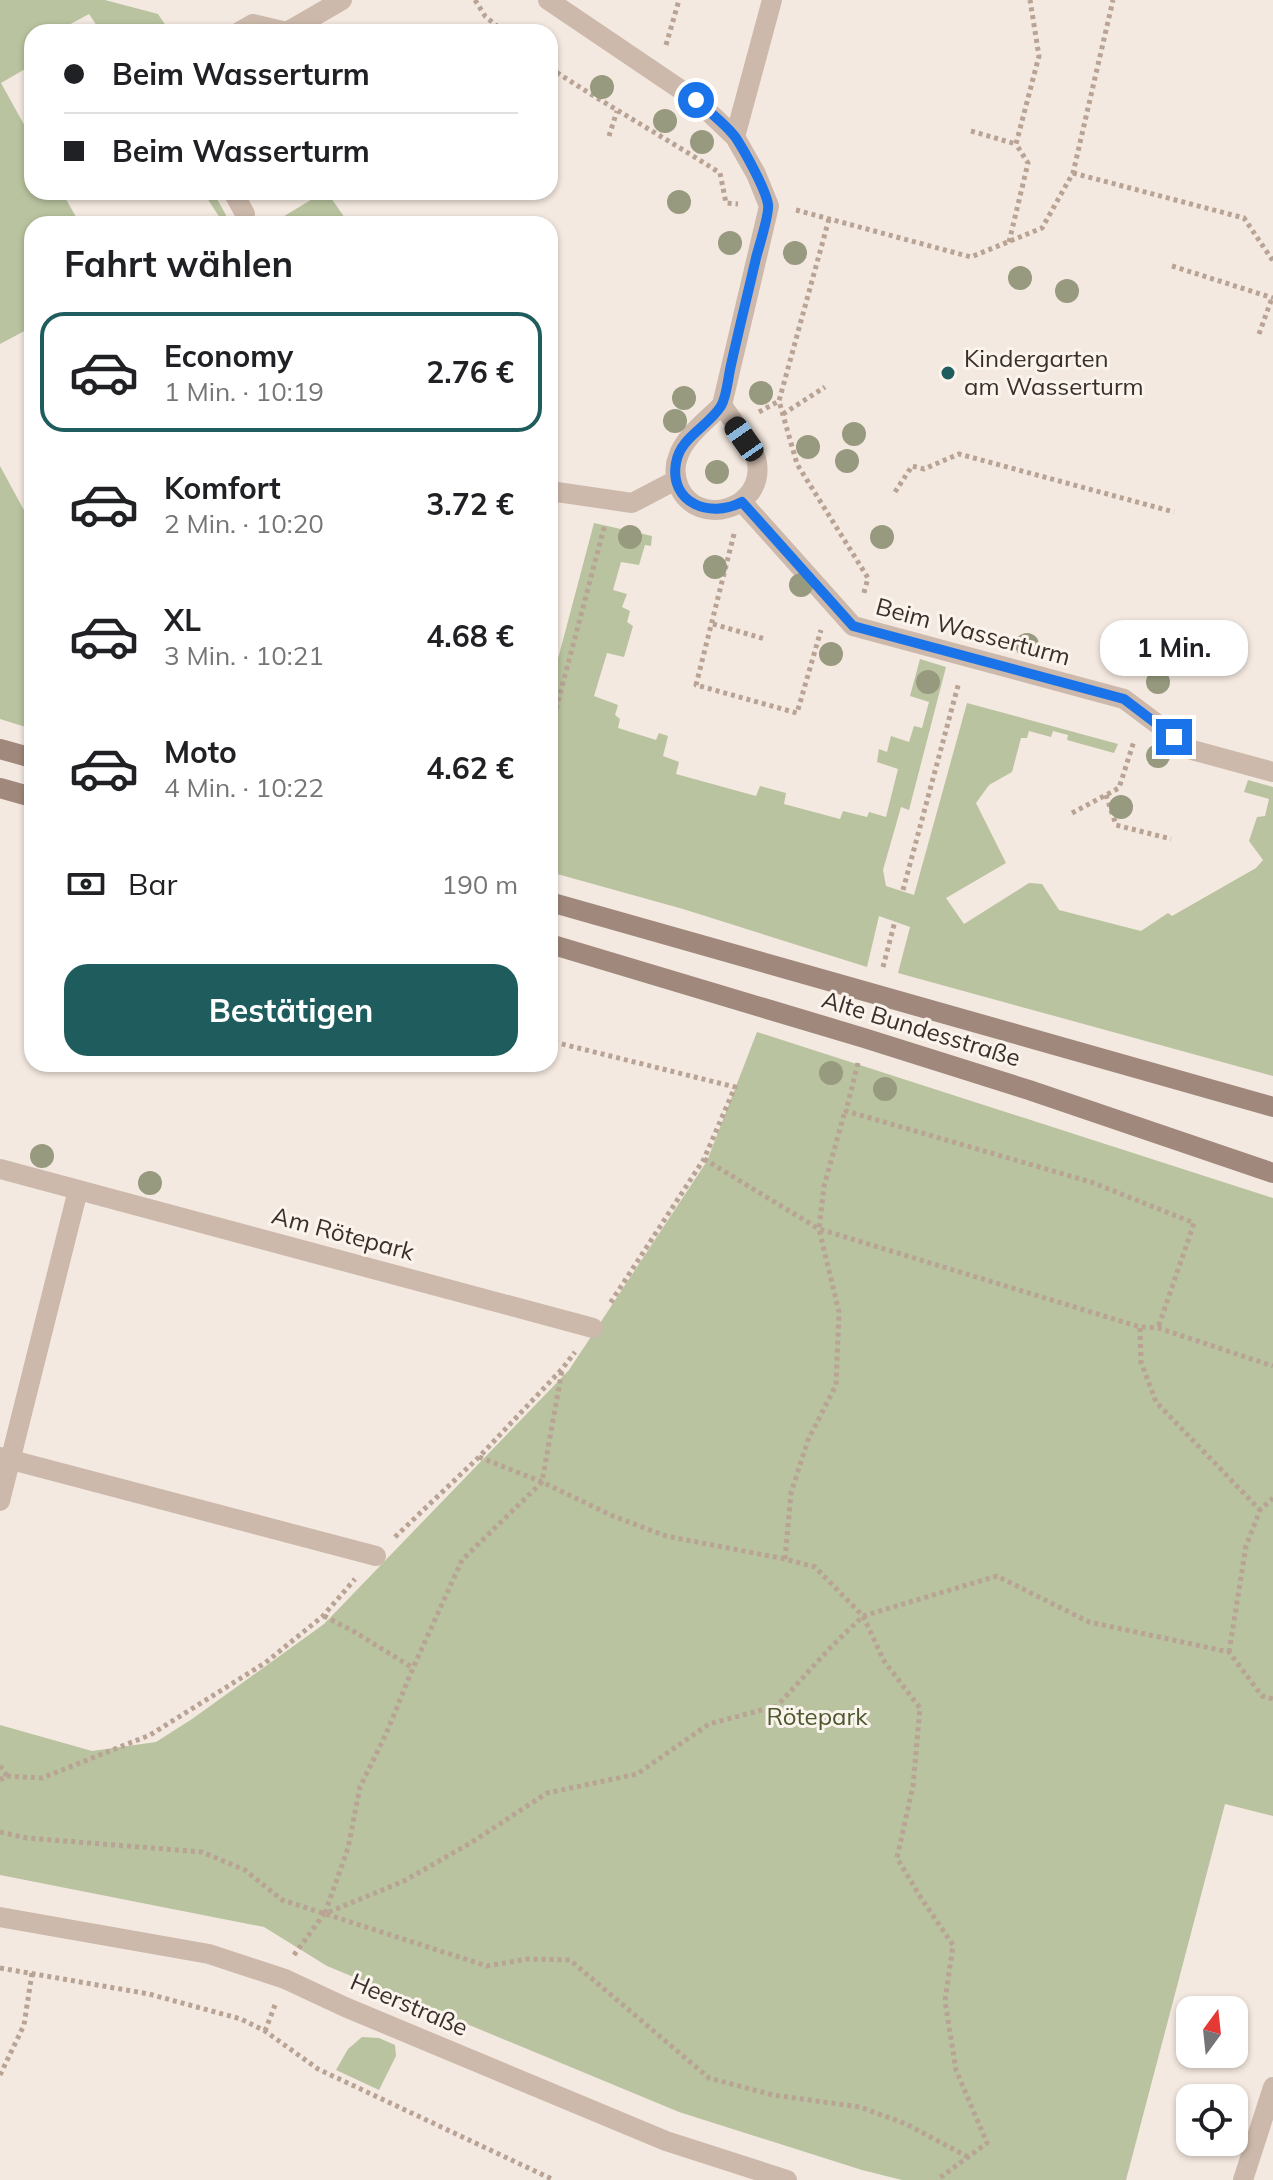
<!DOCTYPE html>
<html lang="de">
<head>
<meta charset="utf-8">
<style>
	body { margin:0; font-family:Mulish,sans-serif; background:#f6f6f6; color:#202124; height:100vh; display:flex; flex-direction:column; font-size:30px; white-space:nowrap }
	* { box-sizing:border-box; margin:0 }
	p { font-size:26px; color:#757577 }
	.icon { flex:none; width:44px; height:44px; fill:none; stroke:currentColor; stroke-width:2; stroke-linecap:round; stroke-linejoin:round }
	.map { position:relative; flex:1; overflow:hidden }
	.drawer { position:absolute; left:24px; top:216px; width:534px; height:856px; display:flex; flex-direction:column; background:#fff; border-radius:24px; box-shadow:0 2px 6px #0004 }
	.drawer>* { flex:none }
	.guide { position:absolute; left:24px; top:24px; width:534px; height:176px; border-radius:24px; box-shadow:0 2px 6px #0004; display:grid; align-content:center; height:176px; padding:0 40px; background:#fff }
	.needle { width:52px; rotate:15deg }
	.fabs { position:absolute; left:1176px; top:1996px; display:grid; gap:16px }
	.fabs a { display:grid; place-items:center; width:72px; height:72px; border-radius:16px; background:#fff; box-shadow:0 2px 6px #0004; font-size:40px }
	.end { position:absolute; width:36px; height:36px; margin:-18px; border:10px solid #1a73e8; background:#fff; box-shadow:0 0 0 4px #fff }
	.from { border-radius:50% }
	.bubble { position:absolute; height:56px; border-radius:24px; background:#fff; box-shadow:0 2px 6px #0004; font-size:26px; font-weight:700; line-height:56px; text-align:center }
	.car { position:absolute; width:24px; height:48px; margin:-24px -12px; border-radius:10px; box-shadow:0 0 6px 2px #0007; background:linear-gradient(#222 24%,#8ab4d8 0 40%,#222 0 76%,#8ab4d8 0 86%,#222 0) }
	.guide b { display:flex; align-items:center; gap:28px; height:76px; font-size:30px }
	.guide b+b { border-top:2px solid #e0e0e0 }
	.guide i { width:20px; height:20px; background:#202124 }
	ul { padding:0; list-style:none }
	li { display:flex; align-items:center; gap:24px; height:120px; margin:0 16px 12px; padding:0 24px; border:4px solid transparent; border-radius:24px }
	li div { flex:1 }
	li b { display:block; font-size:30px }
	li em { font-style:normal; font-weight:700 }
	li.on { border-color:#1f5c5d }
	li>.icon { width:72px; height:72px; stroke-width:1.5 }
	h2 { padding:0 40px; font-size:36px; line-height:96px }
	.pay { display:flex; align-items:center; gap:20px; height:88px; padding:0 40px; font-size:30px }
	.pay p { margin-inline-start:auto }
	.cta { display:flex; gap:16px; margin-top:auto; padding:16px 40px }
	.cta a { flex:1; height:92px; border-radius:24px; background:#1f5c5d; color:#fff; font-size:32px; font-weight:700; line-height:92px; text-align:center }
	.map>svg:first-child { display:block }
</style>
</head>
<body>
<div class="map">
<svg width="1273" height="2180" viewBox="0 0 1273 2180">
	<rect width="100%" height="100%" fill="#f4e9e0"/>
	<g fill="#b9c39f">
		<path d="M0 0H105L158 14 170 32H135L112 26 114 32H101L89 14 56 32H32V65L1 83 32 139V192H62L80 224H32V327L0 344Z"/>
		<path d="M203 192H213L226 215 224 224H211L220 218Z"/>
		<path d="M324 192H327L349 224H271Z"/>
		<path d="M0 466 32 525V729L0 719Z"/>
		<path d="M594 523 652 536 651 546 645 545 639 565 621 562 613 590 627 594 622 607 630 611 627 622 633 626 624 657 607 653 594 696 618 705 615 715 620 719 618 728 656 740 659 733 668 736 663 756 679 762 676 774 756 796 760 786 786 793 784 804 840 819 843 811 867 817 869 812 886 817 898 769 877 762 879 749 887 752 891 736 909 742 914 726 922 728 929 702 910 696 920 659 946 667 909 810 901 807 883 870 886 886 914 895 967 703 1118 744 1114 753 1067 740 1068 735 1053 731 1051 737 1029 731 1027 738H1021L1012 772 989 785 976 803 1006 863 946 898 964 924 1029 883 1042 884 1059 910 1141 931 1168 913 1172 916 1256 868 1263 860 1249 841 1257 817 1265 816 1269 799 1244 792 1248 780 1273 787V1076L898 973 910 927 879 916 867 967 683 909 550 872V689Z"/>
		<path d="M757 1032 1273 1198V1816L1225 1804 1126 2180H902L862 2170 679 2112 327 1966 264 1927 0 1875V1725L92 1751 156 1742 192 1719 324 1624 569 1370 707 1161Z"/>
		<path d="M362 2037 379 2038 395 2045 396 2056 379 2090 336 2070 348 2049Z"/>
	</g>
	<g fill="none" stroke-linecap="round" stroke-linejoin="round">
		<g stroke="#b8a395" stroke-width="5" stroke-dasharray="4 4" stroke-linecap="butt">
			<path d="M475 0 485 16 504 32"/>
			<path d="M666 45 679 0"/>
			<path d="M550 68C606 105 664 137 720 173L726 203 738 204"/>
			<path d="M971 131 1016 144"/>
			<path d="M609 136 617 111"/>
			<path d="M1073 173 1244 218 1273 261"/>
			<path d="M796 210 971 257 1042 228 1073 173 1113 0"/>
			<path d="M829 219 779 401 797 464 868 578 863 596"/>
			<path d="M1009 242 1028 163 1016 144 1039 56 1030 0"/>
			<path d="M1172 266 1273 298"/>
			<path d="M1259 334 1272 298"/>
			<path d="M759 412 779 401"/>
			<path d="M783 414 825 387"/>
			<path d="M895 492 912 466 924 469 959 454 1174 512"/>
			<path d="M734 534 696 685 797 713 821 630"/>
			<path d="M713 624 765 639"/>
			<path d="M550 732 605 524"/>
			<path d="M1106 795 1116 825 1171 839"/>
			<path d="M1072 813 1119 788 1134 741"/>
			<path d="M903 890 959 682"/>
			<path d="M883 967 895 921"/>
			<path d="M554 1042 735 1087 704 1159 609 1305"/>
			<path d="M858 1063 846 1111 1091 1182 1194 1223 1158 1328"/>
			<path d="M704 1159 819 1229 1140 1327 1158 1328 1273 1366"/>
			<path d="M1140 1328 1141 1362 1156 1402 1260 1510"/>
			<path d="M479 1457 542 1482 613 1516 666 1536 785 1559 815 1567 863 1616 997 1576 1089 1622 1229 1652 1262 1696 1273 1699"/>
			<path d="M395 1537 479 1457 562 1369 575 1352"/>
			<path d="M785 1559 791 1493 808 1440 836 1385 839 1312 819 1229 824 1186 845 1111"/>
			<path d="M324 1616 353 1631 413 1668"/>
			<path d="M1229 1652 1246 1546 1260 1510 1273 1498"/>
			<path d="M0 1766 7 1776"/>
			<path d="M0 1780 7 1776 42 1778 150 1735 265 1663 323 1616 355 1579"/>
			<path d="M0 1832 27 1838 202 1852 245 1870 282 1900 487 1966 528 1959 570 1960 709 2078 773 2095 860 2107 906 2124 968 2157"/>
			<path d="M325 1913 348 1848 360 1787 386 1734 413 1668 462 1560 542 1482 562 1370"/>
			<path d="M294 1955 324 1914 404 1881 472 1842 547 1793 637 1774 709 1724 777 1706 830 1648 863 1616 884 1661 920 1708 913 1786 897 1858 921 1898 953 1945 945 2001 956 2070 987 2143 937 2180"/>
			<path d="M0 1968 149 1994 241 2019 265 2031 318 2069 554 2180"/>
			<path d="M265 2031 275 2005"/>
			<path d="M0 2075 24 2025 32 1973"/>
		</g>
		<path stroke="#ccb9ab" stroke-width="20" d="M1243 2180 1273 2087"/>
		<g stroke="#ccb9ab" stroke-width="20">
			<path d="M548 0 696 100 735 137 756 174 769 206 722 405"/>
			<path d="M239 32 253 24 287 32 342 0"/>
			<path d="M735 137 772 0"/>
			<path d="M233 192 245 214 243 224"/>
			<path d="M722 405C732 421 754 445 757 463 764 509 698 529 679 487 675 477 674 467 678 457 684 437 707 420 722 405Z"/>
			<path d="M550 491 632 503 676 480"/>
			<path d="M742 502 853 626 1124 699 1192 750 1273 772"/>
			<path d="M0 1169 593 1328"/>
			<path d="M0 1457 376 1556"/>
			<path d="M0 1501 78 1190"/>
			<path d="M0 1917 209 1954 285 1979 345 2007 666 2141 787 2180"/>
		</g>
		<g stroke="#a0887c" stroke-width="20">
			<path d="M0 749 32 758"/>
			<path d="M0 788 32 797"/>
			<path d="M550 902 1273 1107"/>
			<path d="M550 944 864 1038 1029 1090 1273 1173"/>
		</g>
	</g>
	<g fill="#979a7e">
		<circle cx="602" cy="87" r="12"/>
		<circle cx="665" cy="121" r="12"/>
		<circle cx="702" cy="142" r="12"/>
		<circle cx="679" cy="202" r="12"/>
		<circle cx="730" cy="243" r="12"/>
		<circle cx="795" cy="253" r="12"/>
		<circle cx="1020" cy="278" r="12"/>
		<circle cx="1067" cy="291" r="12"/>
		<circle cx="761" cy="393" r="12"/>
		<circle cx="684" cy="398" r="12"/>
		<circle cx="675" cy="421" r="12"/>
		<circle cx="854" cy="434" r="12"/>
		<circle cx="808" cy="447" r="12"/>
		<circle cx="847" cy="461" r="12"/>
		<circle cx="717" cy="472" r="12"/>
		<circle cx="630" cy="537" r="12"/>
		<circle cx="882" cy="537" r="12"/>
		<circle cx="715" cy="567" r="12"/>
		<circle cx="801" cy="585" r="12"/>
		<circle cx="1027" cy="645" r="12"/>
		<circle cx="831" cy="654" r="12"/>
		<circle cx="928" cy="682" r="12"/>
		<circle cx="1158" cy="682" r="12"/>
		<circle cx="1158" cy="756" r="12"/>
		<circle cx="1121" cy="807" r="12"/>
		<circle cx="831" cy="1073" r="12"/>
		<circle cx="885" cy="1089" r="12"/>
		<circle cx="42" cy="1156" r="12"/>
		<circle cx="150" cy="1183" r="12"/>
	</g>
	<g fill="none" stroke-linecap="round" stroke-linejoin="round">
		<path stroke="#1a73e8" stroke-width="10" d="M696 100C709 112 726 124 736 138 745 152 765 188 768 204 770 213 759 246 756 258 748 293 739 329 731 365 728 377 727 396 721 406 708 427 680 437 676 463 669 503 710 519 742 502L853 626 1124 699 1174 737"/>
	</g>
	<circle fill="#1f5c5d" stroke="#fbf4ed" stroke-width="3" cx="948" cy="373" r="8"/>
	<g text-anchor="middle" stroke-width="6" stroke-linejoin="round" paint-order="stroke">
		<g font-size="24" fill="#3a2f2b" stroke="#fbf4ed" text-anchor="start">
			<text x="964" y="367">Kindergarten<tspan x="964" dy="28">am Wasserturm</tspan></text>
		</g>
		<g font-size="24" fill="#3a2f2b" stroke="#fbf4ed">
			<text transform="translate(973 632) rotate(15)" y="8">Beim Wasserturm</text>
			<text transform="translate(921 1029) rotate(17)" y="8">Alte Bundesstraße</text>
			<text transform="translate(343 1234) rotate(15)" y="8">Am Rötepark</text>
			<text transform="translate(409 2005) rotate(23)" y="8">Heerstraße</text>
		</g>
		<g font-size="24" fill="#4b592e" stroke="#fbf4ed">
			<text x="817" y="1725">Rötepark</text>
		</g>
	</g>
</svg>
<div class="fabs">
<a><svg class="needle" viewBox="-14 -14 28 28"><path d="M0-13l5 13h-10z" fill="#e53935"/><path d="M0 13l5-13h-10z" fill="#757577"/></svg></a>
<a><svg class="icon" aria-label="locate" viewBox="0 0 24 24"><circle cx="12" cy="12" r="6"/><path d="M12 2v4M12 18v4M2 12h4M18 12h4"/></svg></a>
</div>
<i class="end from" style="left:696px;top:100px"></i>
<i class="end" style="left:1174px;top:737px"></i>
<div class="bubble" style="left:1100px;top:620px;width:148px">1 Min.</div>
<i class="car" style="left:744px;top:439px;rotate:325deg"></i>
<div class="guide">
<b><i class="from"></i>Beim Wasserturm</b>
<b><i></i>Beim Wasserturm</b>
</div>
<section class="drawer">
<h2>Fahrt wählen</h2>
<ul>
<li class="on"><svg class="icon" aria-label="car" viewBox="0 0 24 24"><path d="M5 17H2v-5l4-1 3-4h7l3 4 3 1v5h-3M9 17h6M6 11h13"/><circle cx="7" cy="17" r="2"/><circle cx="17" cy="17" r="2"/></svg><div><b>Economy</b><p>1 Min. · 10:19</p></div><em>2.76 €</em></li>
<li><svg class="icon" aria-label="car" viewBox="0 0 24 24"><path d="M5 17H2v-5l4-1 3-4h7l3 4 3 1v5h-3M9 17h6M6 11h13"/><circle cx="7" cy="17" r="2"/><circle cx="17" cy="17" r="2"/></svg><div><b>Komfort</b><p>2 Min. · 10:20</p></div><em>3.72 €</em></li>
<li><svg class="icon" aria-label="car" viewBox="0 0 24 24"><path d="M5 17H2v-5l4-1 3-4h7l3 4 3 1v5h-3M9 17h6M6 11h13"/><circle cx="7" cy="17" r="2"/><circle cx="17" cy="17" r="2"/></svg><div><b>XL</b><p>3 Min. · 10:21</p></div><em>4.68 €</em></li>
<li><svg class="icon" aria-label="car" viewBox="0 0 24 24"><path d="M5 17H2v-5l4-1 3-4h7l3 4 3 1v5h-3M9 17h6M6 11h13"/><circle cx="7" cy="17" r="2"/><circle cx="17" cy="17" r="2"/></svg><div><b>Moto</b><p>4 Min. · 10:22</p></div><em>4.62 €</em></li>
</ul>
<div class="pay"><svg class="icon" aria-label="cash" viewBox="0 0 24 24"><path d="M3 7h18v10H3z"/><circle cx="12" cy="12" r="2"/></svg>Bar<p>190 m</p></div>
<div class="cta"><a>Bestätigen</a></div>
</section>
</div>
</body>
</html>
